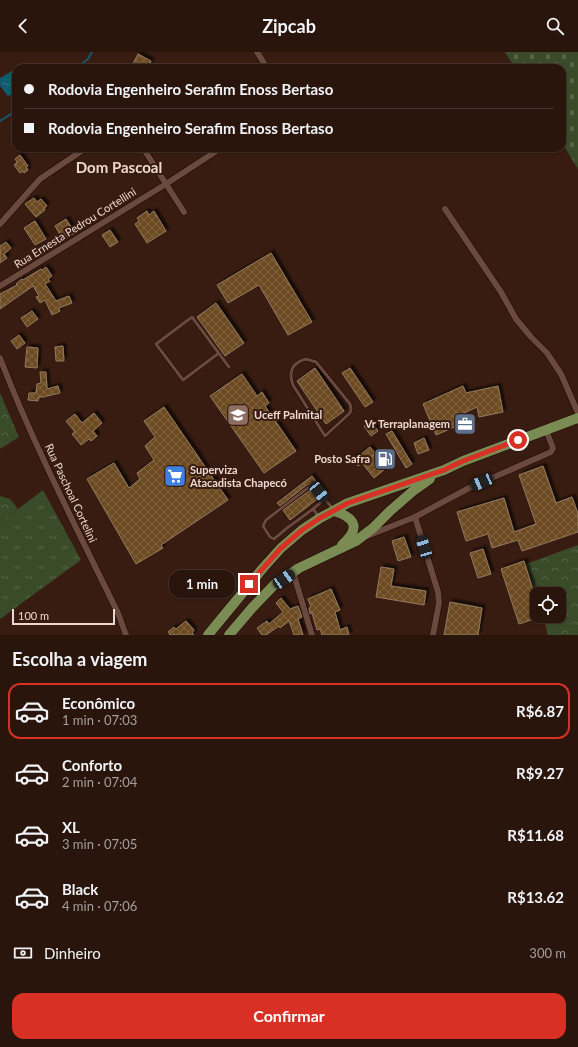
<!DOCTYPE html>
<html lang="pt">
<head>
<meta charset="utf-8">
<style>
	body { margin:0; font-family:Lato,sans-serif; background:#321e16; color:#f1f3f6; height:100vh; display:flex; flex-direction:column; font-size:15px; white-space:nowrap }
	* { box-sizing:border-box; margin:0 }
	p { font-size:13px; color:#a59f9d }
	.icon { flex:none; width:22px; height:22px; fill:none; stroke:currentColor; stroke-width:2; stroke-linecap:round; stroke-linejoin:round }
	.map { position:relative; height:583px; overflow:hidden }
	.sheet { display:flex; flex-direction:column; background:#2a150d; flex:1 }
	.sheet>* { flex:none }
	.banner { position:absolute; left:12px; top:12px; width:554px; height:88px; border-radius:12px; box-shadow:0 1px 3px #0004,0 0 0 1px #46342e; display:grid; align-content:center; height:88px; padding:0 12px; background:#2a150d }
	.controls { position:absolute; left:530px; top:535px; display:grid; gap:8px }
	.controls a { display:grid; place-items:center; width:36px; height:36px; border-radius:8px; background:#2a150d; box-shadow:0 1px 3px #0004,0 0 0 1px #46342e; font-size:20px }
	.scale { position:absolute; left:12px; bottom:10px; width:103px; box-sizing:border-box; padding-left:4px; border:2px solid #edd9d2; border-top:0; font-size:11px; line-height:14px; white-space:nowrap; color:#edd9d2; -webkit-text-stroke:3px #381c11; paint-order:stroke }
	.end { position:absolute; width:18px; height:18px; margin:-9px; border:5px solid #d93025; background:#fff; box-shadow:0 0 0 2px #fff }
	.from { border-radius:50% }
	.bubble { position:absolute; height:28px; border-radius:12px; background:#2a150d; box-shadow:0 1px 3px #0004,0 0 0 1px #46342e; font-size:13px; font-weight:700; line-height:28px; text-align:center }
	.car { position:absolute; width:12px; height:24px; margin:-12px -6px; border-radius:5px; box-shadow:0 0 3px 1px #0007; background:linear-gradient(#222 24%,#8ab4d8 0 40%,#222 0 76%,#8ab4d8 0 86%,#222 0) }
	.banner b { display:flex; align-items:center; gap:14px; height:38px; font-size:15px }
	.banner b+b { border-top:1px solid #46342e }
	.banner i { width:10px; height:10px; background:#f1f3f6 }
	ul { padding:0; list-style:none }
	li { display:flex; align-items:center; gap:12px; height:56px; margin:0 8px 6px; padding:0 4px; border:2px solid transparent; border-radius:12px }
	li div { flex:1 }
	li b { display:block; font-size:15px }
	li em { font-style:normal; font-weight:700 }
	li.on { border-color:#d93025 }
	li>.icon { width:36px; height:36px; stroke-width:1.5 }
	h2 { padding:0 12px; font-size:18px; line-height:48px }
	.pay { display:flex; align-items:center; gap:10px; height:44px; padding:0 12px; font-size:15px }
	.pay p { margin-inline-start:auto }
	.button { display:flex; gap:8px; margin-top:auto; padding:8px 12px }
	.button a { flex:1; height:46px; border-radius:12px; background:#d93025; color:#fff; font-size:16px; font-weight:700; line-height:46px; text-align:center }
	header { display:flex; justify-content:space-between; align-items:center; height:52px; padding:0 12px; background:#2a150d; font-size:18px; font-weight:700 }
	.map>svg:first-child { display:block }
</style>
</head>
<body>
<header><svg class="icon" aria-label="back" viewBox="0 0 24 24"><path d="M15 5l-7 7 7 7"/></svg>Zipcab<svg class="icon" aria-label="search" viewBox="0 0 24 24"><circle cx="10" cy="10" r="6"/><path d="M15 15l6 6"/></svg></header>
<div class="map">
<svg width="578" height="583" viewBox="0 0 578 583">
	<defs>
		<pattern id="grass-tufts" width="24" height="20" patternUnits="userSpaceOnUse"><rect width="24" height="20" fill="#394b28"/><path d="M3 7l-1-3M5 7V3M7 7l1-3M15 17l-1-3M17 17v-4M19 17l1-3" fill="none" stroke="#566446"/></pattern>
		<pattern id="forest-crowns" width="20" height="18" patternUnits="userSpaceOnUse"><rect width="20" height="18" fill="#394b28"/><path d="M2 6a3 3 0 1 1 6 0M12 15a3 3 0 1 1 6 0" fill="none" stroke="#566446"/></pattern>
		<pattern id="cemetery-stones" width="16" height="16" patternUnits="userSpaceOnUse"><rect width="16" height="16" fill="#394b28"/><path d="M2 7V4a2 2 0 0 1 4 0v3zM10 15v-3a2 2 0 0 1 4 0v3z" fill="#566446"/></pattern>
		<pattern id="water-ripples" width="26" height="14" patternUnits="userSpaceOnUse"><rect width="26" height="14" fill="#125b6e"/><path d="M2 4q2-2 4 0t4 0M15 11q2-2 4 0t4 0" fill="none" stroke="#357282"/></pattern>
		<pattern id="building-cross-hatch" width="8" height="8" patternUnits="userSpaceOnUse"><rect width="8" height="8" fill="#6d4c22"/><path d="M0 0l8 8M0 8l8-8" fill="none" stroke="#826541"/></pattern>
		<filter id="shadow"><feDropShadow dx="3" dy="-3" stdDeviation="1" flood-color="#0009"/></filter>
	</defs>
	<rect width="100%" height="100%" fill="#381c11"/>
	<path fill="url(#grass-tufts)" d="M43 438 81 508 0 567V471Z"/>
	<g fill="url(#forest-crowns)">
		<path d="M0 341 19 385 0 397Z"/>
		<path d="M0 444 10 447 18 457 0 471Z"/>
		<path d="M578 493V583H548L543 564H559V542H537V545L526 512Z"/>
	</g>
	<path fill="url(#cemetery-stones)" d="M505 0H578V117L562 91V16H515Z"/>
	<path fill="url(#water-ripples)" d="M16 17V40L8 44 0 34V26Z"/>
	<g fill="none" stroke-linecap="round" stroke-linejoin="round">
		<g stroke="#125b6e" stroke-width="2">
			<path d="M76 16 88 7 92 0"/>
			<path d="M0 69 16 59"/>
		</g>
	</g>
	<g fill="url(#building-cross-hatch)" stroke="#927a5f" filter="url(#shadow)">
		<path d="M138 2 151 9 148 16H137L132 14Z"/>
		<path d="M20 103 28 114 26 115 28 118 24 121 23 119 20 121 14 113 17 110 15 107Z"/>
		<path d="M34 146 37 150 41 147 47 154 44 156 45 158 36 165 25 152Z"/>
		<path d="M147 159 149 163 154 159 166 179 147 191 135 172 139 169 137 166Z"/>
		<path d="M66 167 75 181 67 185 65 182 61 184 55 174Z"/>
		<path d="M35 169 46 187 35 193 24 176Z"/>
		<path d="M110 178 118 190 110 195 102 183Z"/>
		<path d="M6 190 11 196 4 202 7 206 0 211V194Z"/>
		<path d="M271 201 312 270 288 283 259 233 228 251 217 233Z"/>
		<path d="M46 215 52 224 48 227 50 229 45 232 56 249 69 244 72 251 59 256 60 259 52 263 45 248 40 251 36 245 39 244 33 234 0 257V242L17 233 16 232 22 227 23 228 41 217 42 218Z"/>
		<path d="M216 251 244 291 225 304 197 265Z"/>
		<path d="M32 259 38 267 27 275 21 266Z"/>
		<path d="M19 283 25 291 17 297 11 289Z"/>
		<path d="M63 294 64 309H56L55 295Z"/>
		<path d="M27 295 38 296 37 316 25 315Z"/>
		<path d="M315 316 344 359 326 372 297 329Z"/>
		<path d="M350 316 373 350 365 355 342 321Z"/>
		<path d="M40 320H46L47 337 58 334 60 341 43 345H39L38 349 28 348 29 341H36L37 332 41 331Z"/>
		<path d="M242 322 257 344 262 340 269 351 265 354 296 399 264 421 210 344Z"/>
		<path d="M463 334 466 341 498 334 503 360 479 365 477 355 462 362 466 370 436 383 423 352Z"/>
		<path d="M164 355 228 448 161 493 163 496 136 512 87 427 114 411 129 436 140 427 137 421 154 408 145 394 155 385 144 369Z"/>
		<path d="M94 361 102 371 93 379 97 384 91 389 89 387 81 393 72 382 75 380 66 369 75 362 82 371Z"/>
		<path d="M371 369 378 379 371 384 364 374Z"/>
		<path d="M392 379 412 412 406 416 386 382Z"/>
		<path d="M424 386 429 398 418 402 414 391Z"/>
		<path d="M370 395 375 401 373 403 385 417 374 426 362 411 358 414 352 407 358 403 359 404Z"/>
		<path d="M543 414 556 451 572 445 578 462V480L522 499 518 488 492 496 488 482 466 489 457 460 504 446 514 480 536 472 519 423Z"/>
		<path d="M312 424 325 441 324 442 320 437 308 432 280 454 277 451Z"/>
		<path d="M309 439 317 442 320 445 290 468 283 458Z"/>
		<path d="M404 485 411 505 398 509 392 489Z"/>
		<path d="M483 497 491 522 478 526 470 501Z"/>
		<path d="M524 509 537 551V566L519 572 501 517Z"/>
		<path d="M381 515 394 517 391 534 426 539 424 553 376 545Z"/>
		<path d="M331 537 340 558 335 560 340 578 347 575 349 583H322L320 577 317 578 312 561 310 562 309 556 311 555 308 547Z"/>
		<path d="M281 546 290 557 298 554 302 565 298 567 303 583H294L289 569 280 576 279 574 266 583H262L257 576 267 569 269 572 283 560 276 551Z"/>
		<path d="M450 550 482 556 478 583H444Z"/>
		<path d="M186 569 194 578 192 581 194 583H169L170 582 168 580 174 575 176 577Z"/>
	</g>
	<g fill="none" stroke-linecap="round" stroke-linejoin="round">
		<g stroke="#1e0500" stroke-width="4">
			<g id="service">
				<path d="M219 301 183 328 156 292 192 265 229 315"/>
				<path d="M306 307 316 310 350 352 351 357 350 361 325 384 293 333C288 320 292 311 306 307Z"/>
				<path d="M313 457 325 447"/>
				<path d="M319 465 313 457 287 476 274 487 270 485 263 474 266 468 309 435 319 440 333 457"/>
			</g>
		</g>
		<g stroke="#1e0500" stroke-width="7">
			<g id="minor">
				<path d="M257 0 267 16"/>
				<path d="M143 96 184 160"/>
				<path d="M445 157 501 240 516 267 531 285 547 301 561 322 578 361"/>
				<path d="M0 172 40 127 86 96"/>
				<path d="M0 234 166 132 221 96"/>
				<path d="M0 306C34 394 77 477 118 561L126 583"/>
				<path d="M415 465 438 540 439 551 433 583"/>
				<path d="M367 484 415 465 469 436 551 400 553 396 546 378"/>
				<path d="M293 520 312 583"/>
			</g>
		</g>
		<g stroke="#1e0500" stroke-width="11">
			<g id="primary">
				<path d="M334 459C357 466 360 477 342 493"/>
				<path d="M208 583 263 516 281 496 302 478 320 466 348 451 444 418 463 409 578 366"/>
				<path d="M229 583 252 556 274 533 299 516 356 489 373 476 390 459 413 439 430 427"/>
			</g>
		</g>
		<use href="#service" stroke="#6a4a3e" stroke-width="3"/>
		<use href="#minor" stroke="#6a4a3e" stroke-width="6"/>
		<use href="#primary" stroke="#7a8c54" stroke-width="10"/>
	</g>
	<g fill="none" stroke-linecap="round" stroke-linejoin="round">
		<path stroke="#d93025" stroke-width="5" d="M249 532 281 496 302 478 320 466 348 451 444 418 463 409 518 388"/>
	</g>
	<defs>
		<g id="university-square" transform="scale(1.15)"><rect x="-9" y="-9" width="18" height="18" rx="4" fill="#8d6e63" stroke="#381c11"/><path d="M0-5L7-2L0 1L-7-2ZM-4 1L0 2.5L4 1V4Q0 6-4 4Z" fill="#fff"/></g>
		<g id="office-square" transform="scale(1.15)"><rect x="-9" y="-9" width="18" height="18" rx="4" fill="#5c6f8a" stroke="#381c11"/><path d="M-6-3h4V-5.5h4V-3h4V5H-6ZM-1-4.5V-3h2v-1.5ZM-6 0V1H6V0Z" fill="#fff"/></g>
		<g id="fuel-square" transform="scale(1.15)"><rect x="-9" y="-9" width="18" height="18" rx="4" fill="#5c6f8a" stroke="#381c11"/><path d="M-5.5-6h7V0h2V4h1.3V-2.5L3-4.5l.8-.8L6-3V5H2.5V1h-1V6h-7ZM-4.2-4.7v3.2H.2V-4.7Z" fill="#fff"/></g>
		<g id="supermarket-square" transform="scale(1.15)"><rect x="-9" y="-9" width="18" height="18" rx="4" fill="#3f7fe0" stroke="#381c11"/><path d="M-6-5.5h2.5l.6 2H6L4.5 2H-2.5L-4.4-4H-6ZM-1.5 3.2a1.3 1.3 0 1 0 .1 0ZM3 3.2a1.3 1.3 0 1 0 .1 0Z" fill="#fff"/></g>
	</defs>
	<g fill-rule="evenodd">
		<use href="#university-square" x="238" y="363"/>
		<use href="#office-square" x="465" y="372"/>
		<use href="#fuel-square" x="385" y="407"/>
		<use href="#supermarket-square" x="175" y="424"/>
	</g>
	<g text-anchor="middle" stroke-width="4" stroke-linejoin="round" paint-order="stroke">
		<g font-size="11" fill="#edd9d2" stroke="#381c11">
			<text transform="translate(75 176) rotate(-32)" y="4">Rua Ernesta Pedrou Cortellini</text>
			<text transform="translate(71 441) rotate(65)" y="4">Rua Paschoal Cortelini</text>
		</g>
		<g font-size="11" font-weight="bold" fill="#edd9d2" stroke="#381c11" text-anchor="start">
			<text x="254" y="367">Uceff Palmital</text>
			<text x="450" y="376" text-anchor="end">Vr Terraplanagem</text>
			<text x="370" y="411" text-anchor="end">Posto Safra</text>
			<text x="190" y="422">Superviza<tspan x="190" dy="13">Atacadista Chapecó</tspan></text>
		</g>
		<g font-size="15" font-weight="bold" fill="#edd9d2" stroke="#381c11">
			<text x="119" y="121">Dom Pascoal</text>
		</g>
	</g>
</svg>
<div class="controls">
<a><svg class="icon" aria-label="locate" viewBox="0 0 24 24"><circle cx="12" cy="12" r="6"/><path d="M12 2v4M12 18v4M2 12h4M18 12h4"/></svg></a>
</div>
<div class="scale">100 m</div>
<i class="end from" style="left:518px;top:388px"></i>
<i class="end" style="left:249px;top:532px"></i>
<div class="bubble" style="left:169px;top:518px;width:66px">1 min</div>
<i class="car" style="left:482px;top:430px;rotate:247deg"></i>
<i class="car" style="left:319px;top:440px;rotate:141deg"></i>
<i class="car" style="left:424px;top:495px;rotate:343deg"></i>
<i class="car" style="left:284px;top:527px;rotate:55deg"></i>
<div class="banner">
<b><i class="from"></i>Rodovia Engenheiro Serafim Enoss Bertaso</b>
<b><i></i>Rodovia Engenheiro Serafim Enoss Bertaso</b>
</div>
</div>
<section class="sheet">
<h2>Escolha a viagem</h2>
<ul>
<li class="on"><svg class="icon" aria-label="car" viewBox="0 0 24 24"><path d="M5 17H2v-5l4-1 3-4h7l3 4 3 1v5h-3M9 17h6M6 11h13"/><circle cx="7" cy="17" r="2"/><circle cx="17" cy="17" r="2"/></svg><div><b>Econômico</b><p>1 min · 07:03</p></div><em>R$6.87</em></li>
<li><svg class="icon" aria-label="car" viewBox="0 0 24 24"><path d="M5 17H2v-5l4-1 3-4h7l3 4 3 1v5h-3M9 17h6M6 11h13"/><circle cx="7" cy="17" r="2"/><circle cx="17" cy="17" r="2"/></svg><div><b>Conforto</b><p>2 min · 07:04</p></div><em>R$9.27</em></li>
<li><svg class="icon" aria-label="car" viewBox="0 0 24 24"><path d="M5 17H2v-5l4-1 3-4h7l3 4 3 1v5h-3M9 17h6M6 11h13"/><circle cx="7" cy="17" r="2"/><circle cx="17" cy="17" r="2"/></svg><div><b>XL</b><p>3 min · 07:05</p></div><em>R$11.68</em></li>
<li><svg class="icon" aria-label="car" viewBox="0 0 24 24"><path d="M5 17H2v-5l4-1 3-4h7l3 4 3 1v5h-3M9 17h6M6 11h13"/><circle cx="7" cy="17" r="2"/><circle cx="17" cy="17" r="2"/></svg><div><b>Black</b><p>4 min · 07:06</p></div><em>R$13.62</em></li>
</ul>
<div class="pay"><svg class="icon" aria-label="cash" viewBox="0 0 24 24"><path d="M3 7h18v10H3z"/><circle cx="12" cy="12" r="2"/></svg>Dinheiro<p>300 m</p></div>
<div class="button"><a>Confirmar</a></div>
</section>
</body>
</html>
